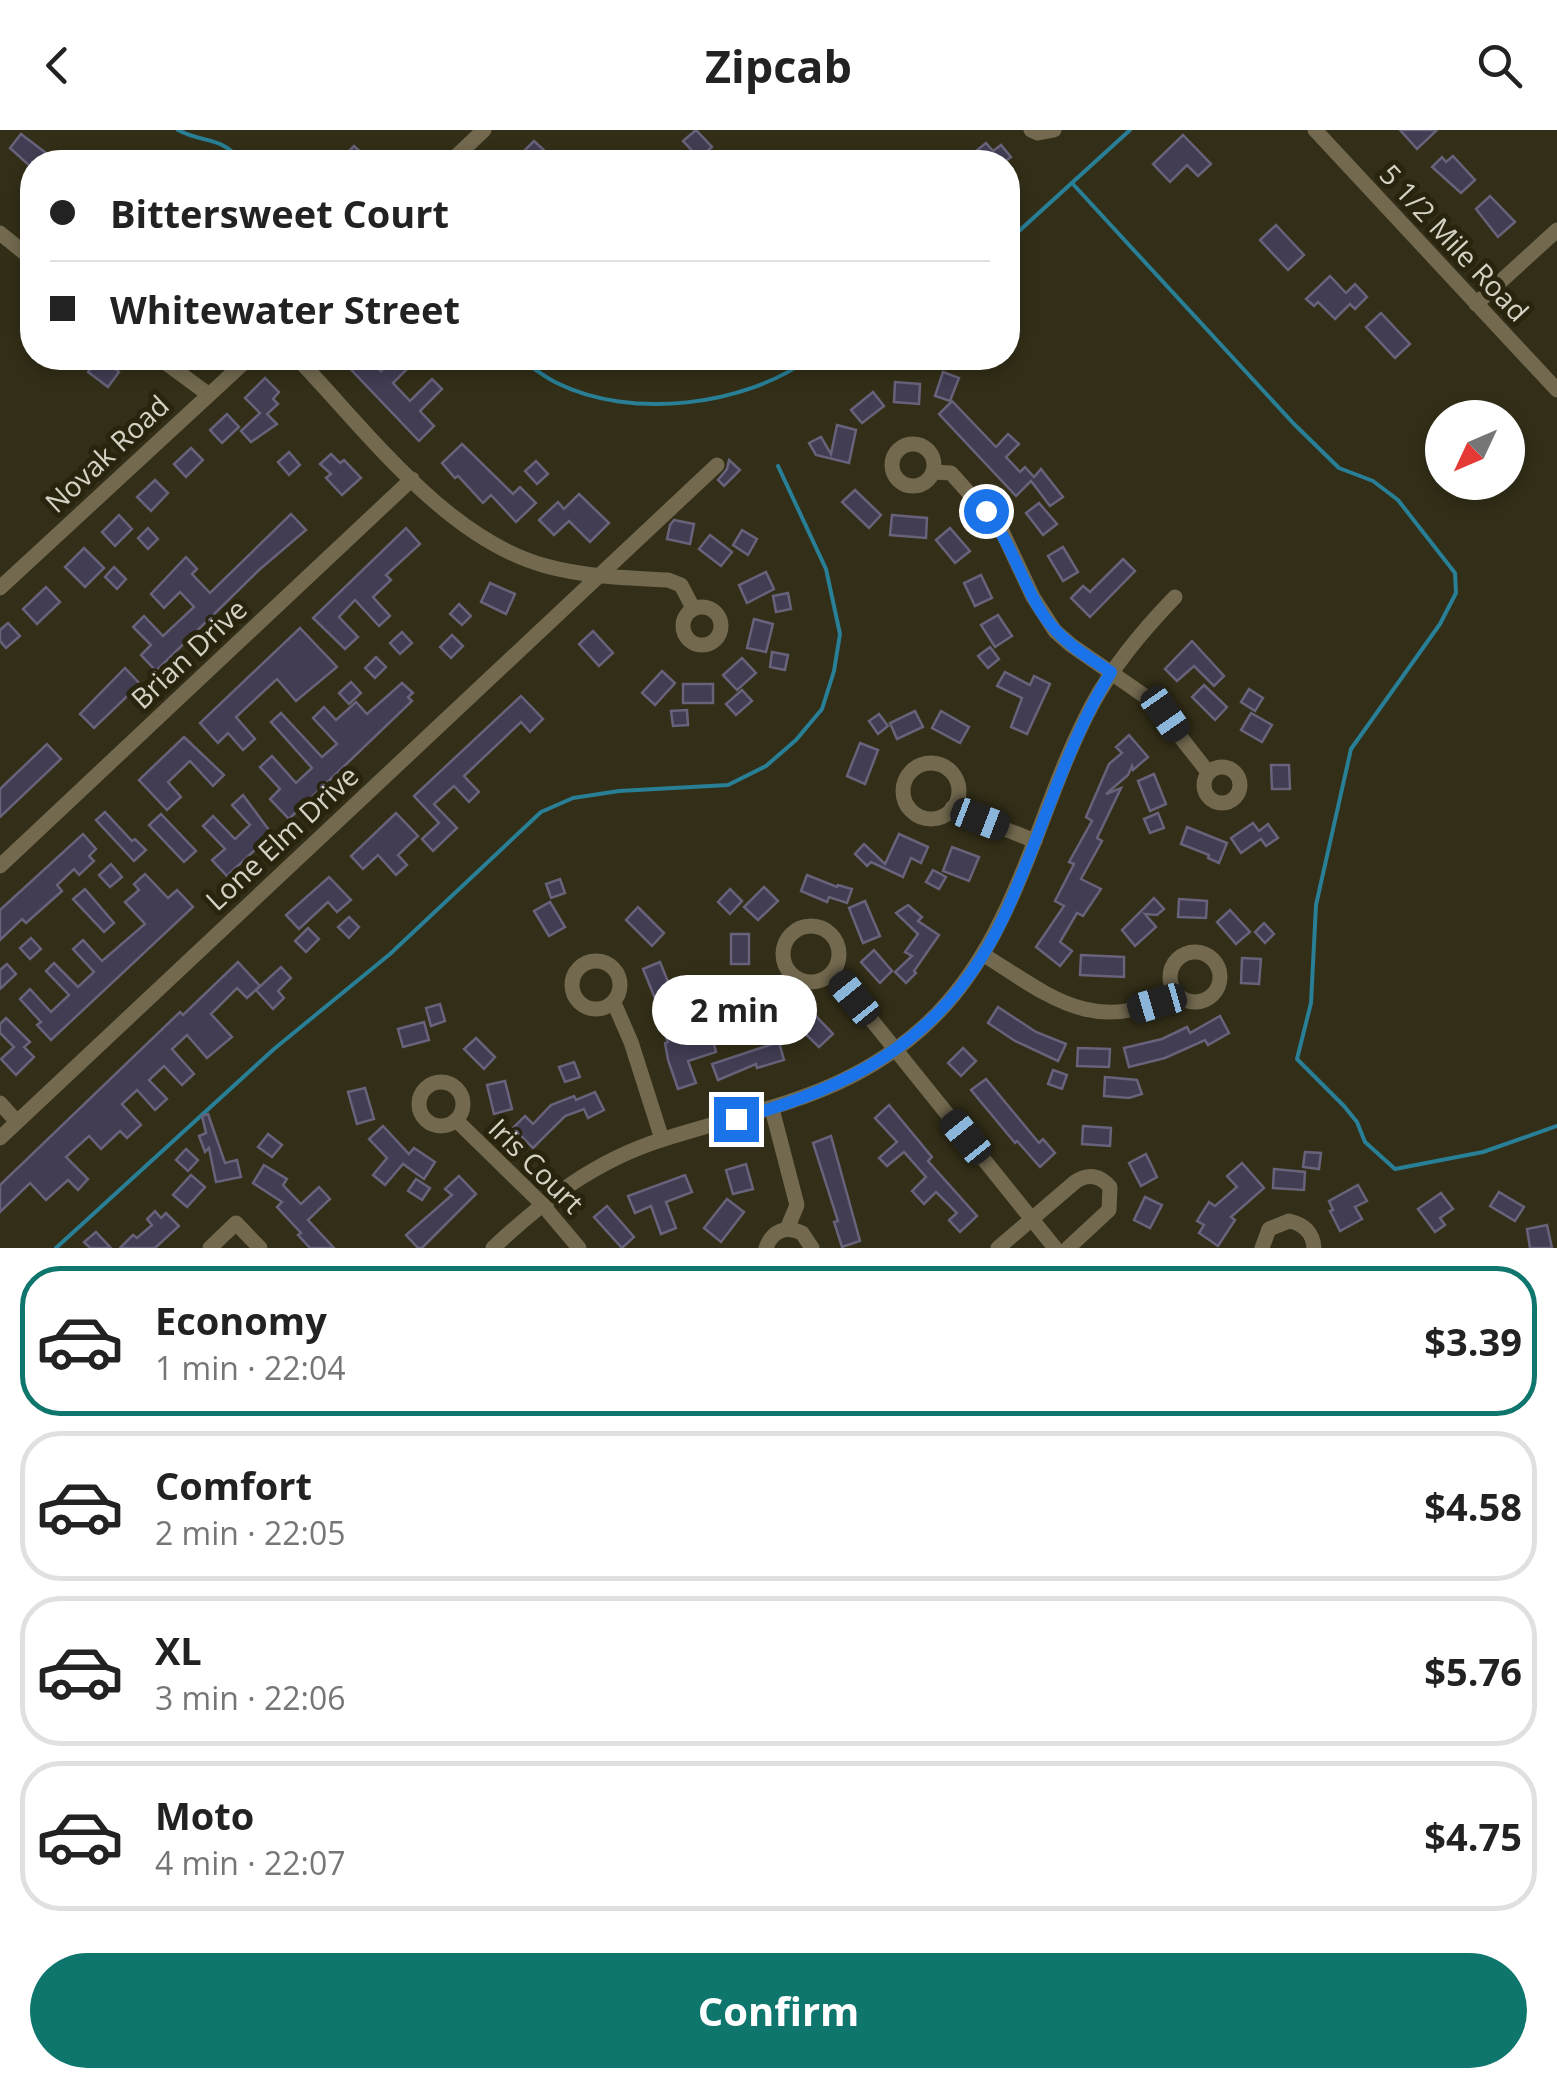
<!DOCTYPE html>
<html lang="en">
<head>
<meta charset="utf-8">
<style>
	body { margin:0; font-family:"Open Sans",sans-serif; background:#f6f6f6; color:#222; height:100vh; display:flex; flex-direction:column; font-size:38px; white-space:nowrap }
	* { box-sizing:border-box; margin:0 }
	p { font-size:32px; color:#767676 }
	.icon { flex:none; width:55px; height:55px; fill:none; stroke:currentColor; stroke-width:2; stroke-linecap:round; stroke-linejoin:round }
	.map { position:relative; height:1118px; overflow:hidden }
	.side { display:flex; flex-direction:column; background:#fff; flex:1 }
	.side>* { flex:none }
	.top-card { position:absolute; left:20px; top:20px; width:1000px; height:220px; border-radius:40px; box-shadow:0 5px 15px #0003; display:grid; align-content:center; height:220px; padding:0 30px; background:#fff }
	.needle { width:65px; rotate:226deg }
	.tools { position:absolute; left:1425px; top:270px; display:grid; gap:20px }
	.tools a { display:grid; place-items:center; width:100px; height:100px; border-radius:50%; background:#fff; box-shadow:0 5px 15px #0003; font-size:50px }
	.end { position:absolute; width:45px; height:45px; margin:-22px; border:12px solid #1a73e8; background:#fff; box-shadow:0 0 0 5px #fff }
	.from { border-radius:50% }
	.bubble { position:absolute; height:70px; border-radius:35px; background:#fff; box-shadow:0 5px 15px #0003; font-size:32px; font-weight:700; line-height:70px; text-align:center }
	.car { position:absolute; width:30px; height:60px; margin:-30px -15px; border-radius:12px; box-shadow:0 0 8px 2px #0007; background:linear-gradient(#222 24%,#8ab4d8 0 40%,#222 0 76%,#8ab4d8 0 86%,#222 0) }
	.top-card b { display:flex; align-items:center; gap:35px; height:95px; font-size:38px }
	.top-card b+b { border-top:2px solid #e0e0e0 }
	.top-card i { width:25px; height:25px; background:#222 }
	ul { padding:18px 0 0; list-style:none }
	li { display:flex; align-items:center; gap:30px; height:150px; margin:0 20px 15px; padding:0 10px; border:5px solid #e0e0e0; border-radius:40px }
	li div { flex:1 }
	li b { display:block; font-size:38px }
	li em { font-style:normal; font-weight:700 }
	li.current { border-color:#0f766e }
	li>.icon { width:90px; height:90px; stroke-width:1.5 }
	.button { display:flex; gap:20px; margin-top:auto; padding:20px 30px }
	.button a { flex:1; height:115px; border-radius:60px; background:#0f766e; color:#fff; font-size:40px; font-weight:700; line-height:115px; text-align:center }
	header { display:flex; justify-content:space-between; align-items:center; height:130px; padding:0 30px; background:#fff; font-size:45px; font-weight:700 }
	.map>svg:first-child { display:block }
</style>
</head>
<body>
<header><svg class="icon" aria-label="back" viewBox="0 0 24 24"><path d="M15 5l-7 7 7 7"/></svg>Zipcab<svg class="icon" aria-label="search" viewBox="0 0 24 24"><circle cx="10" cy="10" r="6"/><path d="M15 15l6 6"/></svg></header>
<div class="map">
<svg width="1557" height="1118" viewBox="0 0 1557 1118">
	<rect width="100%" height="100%" fill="#322e17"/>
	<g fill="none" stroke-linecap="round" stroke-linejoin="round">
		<g stroke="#287f96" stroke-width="4">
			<path d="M178 0C204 14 221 5 242 32"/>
			<path d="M1072 53 1294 294 1339 338 1373 351 1398 370 1455 443 1456 463 1440 494 1351 619 1316 775 1311 873 1297 929 1344 976 1357 992 1365 1012 1395 1039 1483 1022 1557 996"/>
			<path d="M1008 111 1130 0"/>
			<path d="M519 228C531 236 544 247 557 253 631 290 745 276 810 228"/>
			<path d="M56 1118 274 919 390 824 541 682 573 668 619 661 728 655 766 636 796 610 822 579 834 541 840 504 826 439 778 336"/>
		</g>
	</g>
	<g fill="#423d53" stroke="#68627a" stroke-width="2.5">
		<path d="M696 0 712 17 699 28 683 11Z"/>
		<path d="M1400 0H1437L1417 19Z"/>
		<path d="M21 4 50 26 46 32H32V38L10 18Z"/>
		<path d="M1183 5 1211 34 1198 46 1187 35 1170 52 1153 34Z"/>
		<path d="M534 11 546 22 535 32H513Z"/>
		<path d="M986 13 993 21 1001 15 1011 27 1004 32H981L983 30 976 21Z"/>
		<path d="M354 16 364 25 357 32H338Z"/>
		<path d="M1453 26 1475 50 1461 63 1432 37 1442 27 1446 32Z"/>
		<path d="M1490 66 1515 92 1498 107 1476 79Z"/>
		<path d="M1276 95 1304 125 1288 140 1260 110Z"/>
		<path d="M1330 146 1346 163 1355 154 1367 167 1355 179 1350 174 1335 189 1318 172 1314 176 1306 169Z"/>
		<path d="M1381 183 1410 214 1395 228 1366 197Z"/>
		<path d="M99 228H121L114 238 119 242 108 257 88 242Z"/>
		<path d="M340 228H368L381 241 395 228H418L393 253 410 271 432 249 442 259 420 281 434 296 419 311Z"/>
		<path d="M943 242 959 248 950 271 935 266Z"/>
		<path d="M265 248 279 262 273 269 278 274 267 284 277 294 251 312 241 301 260 283 245 268Z"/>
		<path d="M895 252 920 254 919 274 894 272Z"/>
		<path d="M873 262 884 276 862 293 851 280Z"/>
		<path d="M952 271 996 317 1008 304 1019 314 1006 327 1020 342 1025 337 1034 347 1041 339 1063 367 1050 376 1031 351 1016 366 939 284Z"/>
		<path d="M227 284 239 297 222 313 210 300Z"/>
		<path d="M837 295 856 300 849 333 816 325 809 313 821 307 831 324Z"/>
		<path d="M462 314 513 364 520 357 536 373 516 392 491 365 483 373 458 346 455 348 442 333Z"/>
		<path d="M191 318 203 330 186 347 174 334Z"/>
		<path d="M289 322 300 335 289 345 278 332Z"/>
		<path d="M331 324 340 333 344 330 361 348 342 365 326 348 331 344 320 334Z"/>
		<path d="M729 330 740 340 724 356 718 350 727 339Z"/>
		<path d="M536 331 548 344 537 354 525 341Z"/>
		<path d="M155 350 168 363 151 381 137 367Z"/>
		<path d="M855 360 881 385 869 398 842 372Z"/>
		<path d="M579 364 609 393 590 412 569 391 554 405 539 390 558 372 564 379Z"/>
		<path d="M1039 373 1057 394 1043 405 1026 383Z"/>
		<path d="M291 384 306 400 259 440 156 541 141 525 151 515 133 497 144 486 163 506 194 477 180 462 164 478 151 464 186 427 197 439 192 444 210 463Z"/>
		<path d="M119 385 132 399 115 416 102 402Z"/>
		<path d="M892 385 927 388 926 408 890 405Z"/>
		<path d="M674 390 694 394 690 414 667 409 670 395Z"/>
		<path d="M148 398 158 409 148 419 138 408Z"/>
		<path d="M406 398 420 414 386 445 391 450 373 467 390 486 379 496 355 470 339 487 358 507 345 519 313 488Z"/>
		<path d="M950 398 970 421 955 433 936 410Z"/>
		<path d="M742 400 757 409 748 425 733 415Z"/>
		<path d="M710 405 732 422 721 436 699 419Z"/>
		<path d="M1063 417 1078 442 1063 451 1048 426Z"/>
		<path d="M84 418 104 438 85 457 65 437Z"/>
		<path d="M1123 429 1135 441 1090 487 1071 468 1083 456 1090 462Z"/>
		<path d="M114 437 126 449 117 459 105 447Z"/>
		<path d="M766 442 774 459 747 473 739 455Z"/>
		<path d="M981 445 992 468 975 476 964 453Z"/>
		<path d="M490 453 515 464 506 484 481 472Z"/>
		<path d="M46 457 60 472 37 494 23 479Z"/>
		<path d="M788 463 791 479 776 482 773 466Z"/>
		<path d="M459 474 471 486 462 495 450 484Z"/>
		<path d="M998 485 1012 506 995 517 981 495Z"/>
		<path d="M754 489 773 494 766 522 747 518Z"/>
		<path d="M8 493 20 506 6 518 0 511V500Z"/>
		<path d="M300 498 337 537 296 571 277 549 236 587 255 609 243 620 228 603 218 613 200 593Z"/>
		<path d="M593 501 613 523 599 536 579 514Z"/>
		<path d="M402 502 412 513 400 524 390 513Z"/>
		<path d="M452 505 463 516 451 528 440 517Z"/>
		<path d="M1192 511 1224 546 1214 556 1194 536 1177 551 1165 539Z"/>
		<path d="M990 517 999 529 988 538 978 526Z"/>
		<path d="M772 522 788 525 785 540 770 537Z"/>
		<path d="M376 527 386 537 375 548 365 538Z"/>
		<path d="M742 528 756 543 737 560 723 545Z"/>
		<path d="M125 538 140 554 94 598 80 584Z"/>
		<path d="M662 541 675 553 655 575 642 563Z"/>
		<path d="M1005 542 1030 555 1034 546 1050 554 1027 604 1011 597 1022 568 997 556Z"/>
		<path d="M351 552 361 563 349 574 339 563Z"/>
		<path d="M402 553 413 563 408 567 412 571 289 689 270 669 280 659 260 637 272 626 296 653 312 638 271 592 281 583 322 627 337 614 313 588 324 577 336 590 356 572 367 584Z"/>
		<rect x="683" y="554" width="30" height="19"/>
		<path d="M1204 555 1227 577 1215 590 1192 567Z"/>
		<path d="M1249 559 1263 568 1255 581 1241 572Z"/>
		<path d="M742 560 752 571 736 585 726 574Z"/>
		<path d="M521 566 543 589 530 602 521 592 464 646 479 662 469 672 454 656 434 674 457 698 433 721 422 709 439 693 414 666Z"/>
		<path d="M687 580 688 595 673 596 671 581Z"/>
		<path d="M915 581 923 597 897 609 890 593Z"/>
		<path d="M941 581 969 597 960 613 932 598Z"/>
		<path d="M1251 583 1272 595 1262 612 1241 600Z"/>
		<path d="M879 584 888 596 878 604 869 591Z"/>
		<path d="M1129 605 1148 627 1133 640 1132 636 1128 645 1106 664 1121 658 1097 708 1102 711 1081 749 1101 759 1083 786 1077 783 1060 812 1072 821 1060 836 1036 817 1064 776 1055 771 1074 734 1069 732 1092 691 1086 687 1109 634 1122 623 1116 617Z"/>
		<path d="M184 607 224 645 213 656 190 631 168 652 181 667 167 680 139 650Z"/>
		<path d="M860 613 878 620 865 654 847 646Z"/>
		<path d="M47 614 61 629 0 687V659Z"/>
		<path d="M1271 635H1289L1290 659H1272Z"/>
		<path d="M1154 644 1166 674 1150 681 1138 651Z"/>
		<path d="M243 665 272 704 227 746 212 730 225 719 203 696 213 686 235 709 250 695 232 675Z"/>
		<path d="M105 682 132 711 135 709 146 720 134 731 96 690Z"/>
		<path d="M396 683 418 706 398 725 407 735 396 745 378 725 363 739 351 726Z"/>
		<path d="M1158 683 1164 698 1150 703 1144 689Z"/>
		<path d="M161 684 196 721 184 732 149 695Z"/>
		<path d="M1253 693 1259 701 1268 694 1278 708 1266 716 1261 709 1241 723 1231 708Z"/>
		<path d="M1187 697 1227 713 1219 733 1208 728 1209 725 1181 714Z"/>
		<path d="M83 704 96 719 89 726 94 731 79 745 74 739 57 755 62 761 26 793 22 789 0 810V780Z"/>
		<path d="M899 704 928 717 921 733 911 728 903 747 871 732 867 736 855 724 864 714 885 734Z"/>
		<path d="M952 717 979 727 969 751 943 741Z"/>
		<path d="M111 734 122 747 110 757 99 745Z"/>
		<path d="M933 740 946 747 939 759 926 752Z"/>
		<path d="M145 744 168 768 177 760 193 777 51 910 37 895 41 892 20 869 30 859 51 882 69 865 46 841 54 833 78 857 94 842 73 819 83 810 102 831 145 794 125 772 139 760 134 754Z"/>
		<path d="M807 745 837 757 838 755 852 759 847 773 829 767 827 772 801 761Z"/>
		<path d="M329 747 351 770 337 782 328 772 299 799 286 785Z"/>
		<path d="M560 749 565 763 551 768 546 754Z"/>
		<path d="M764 757 778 771 758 790 744 777Z"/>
		<path d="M85 759 114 793 104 802 73 769Z"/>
		<path d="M730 759 742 771 730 784 718 772Z"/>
		<path d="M1154 768 1164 779 1157 785 1145 784 1156 797 1135 816 1122 800Z"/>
		<path d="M1179 769 1207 771 1206 788 1178 787Z"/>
		<path d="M865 771 880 806 863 813 849 778Z"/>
		<path d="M550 772 565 797 549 806 534 781Z"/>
		<path d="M908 775 922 787 918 791 939 805 914 841 916 843 906 853 895 842 912 826 905 822 918 804 896 783Z"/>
		<path d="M638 777 664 803 652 816 626 790Z"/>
		<path d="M1230 780 1250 802 1236 814 1217 792Z"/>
		<path d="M349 787 359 797 349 808 338 797Z"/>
		<path d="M1264 793 1274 804 1265 813 1255 802Z"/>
		<path d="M308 798 319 809 306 822 295 811Z"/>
		<rect x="731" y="804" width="18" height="30"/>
		<path d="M31 808 41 819 30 829 20 818Z"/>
		<path d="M874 820 892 841 880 853 861 832Z"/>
		<path d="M1081 825 1124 827V847L1080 845Z"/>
		<path d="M1242 828 1261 829 1259 854 1241 853Z"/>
		<path d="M238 832 260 856 247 868 237 858 211 884 232 907 207 928 187 905 172 919 194 944 182 955 164 936 149 950 167 969 155 980 137 960 122 974 141 995 127 1008 120 1001 101 1019 89 1006 66 1027 88 1049 78 1060 68 1050 46 1070 30 1053 0 1082V1055L180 882 183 885Z"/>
		<path d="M660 832 675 869 690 864 696 879 677 886 689 914 712 907 716 922 688 931 696 953 678 959 668 930 665 913 668 912 657 885 661 883 643 839Z"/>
		<path d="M7 834 16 844 0 859V840Z"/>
		<path d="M281 837 291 848 278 861 284 868 273 879 256 860Z"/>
		<path d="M754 849 774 869 761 881 742 861Z"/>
		<path d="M440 874 445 891 431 896 426 878Z"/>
		<path d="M797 875 809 888 814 884 833 904 819 917 786 885Z"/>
		<path d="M998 877 1036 902 1066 914 1058 931 1015 911 988 893Z"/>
		<path d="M1220 886 1229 903 1208 915 1205 910 1165 928 1129 937 1124 918 1162 909 1187 897 1190 903Z"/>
		<path d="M6 888 30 912 24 917 34 927 16 945 1 929 14 917 0 903V894Z"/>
		<path d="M424 892 429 910 403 917 398 899Z"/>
		<path d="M476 908 495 927 484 939 464 919Z"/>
		<path d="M779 912 784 930 757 938 756 934 718 950 712 934Z"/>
		<path d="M963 918 976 931 961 946 948 933Z"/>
		<path d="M1078 918 1110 919 1109 937 1077 936Z"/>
		<path d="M574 932 580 947 565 952 559 937Z"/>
		<path d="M1053 940 1067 945 1062 959 1048 954Z"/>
		<path d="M1105 947 1137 950 1142 964 1129 968 1104 966Z"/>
		<path d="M986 949 1039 1013 1043 1009 1055 1023 1040 1037 1017 1011 1015 1013 971 960Z"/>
		<path d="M505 951 512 979 494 984 487 955Z"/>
		<path d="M365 958 374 989 357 994 348 962Z"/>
		<path d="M595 962 604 980 588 988 584 979 565 986 533 1018 513 998 525 986 533 994 551 975 574 966 576 970Z"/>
		<path d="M889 975 932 1027 928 1031 977 1086 960 1102 949 1090 957 1083 936 1062 924 1074 912 1061 926 1047 904 1022 887 1036 879 1028 897 1012 875 988Z"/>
		<path d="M208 984 225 1033 237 1030 241 1047 216 1052 209 1018 205 1022 199 1006 206 1003 202 986Z"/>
		<path d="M383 996 409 1024 414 1018 435 1032 424 1049 403 1034 385 1055 373 1045 387 1028 369 1009Z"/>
		<path d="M1083 996 1111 998 1110 1016 1082 1014Z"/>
		<path d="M268 1004 282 1015 272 1027 258 1017Z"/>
		<path d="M831 1006 860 1111 842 1117 834 1092 838 1091 813 1013Z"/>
		<path d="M186 1019 198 1030 188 1041 176 1030Z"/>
		<path d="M1305 1022 1321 1023 1319 1039 1303 1037Z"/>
		<path d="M1146 1024 1157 1047 1141 1056 1129 1033Z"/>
		<path d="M1242 1033 1264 1058 1231 1087 1235 1090 1218 1116 1199 1103 1204 1095 1197 1091 1209 1072 1215 1076 1237 1057 1227 1046Z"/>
		<path d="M746 1034 753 1059 733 1064 726 1040Z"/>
		<path d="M264 1035 287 1049 283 1055 301 1074 319 1057 330 1069 308 1090 334 1118H310L298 1105 301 1103 277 1077 282 1072 253 1053Z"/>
		<path d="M1274 1039 1305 1042 1304 1060 1273 1058Z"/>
		<path d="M191 1045 205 1057 187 1077 173 1065Z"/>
		<path d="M685 1045 692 1062 666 1072 676 1098 661 1104 651 1076 635 1083 628 1066Z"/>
		<path d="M459 1046 476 1064 422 1118H418L406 1105 452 1065 445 1059Z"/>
		<path d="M416 1049 430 1058 422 1070 408 1061Z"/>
		<path d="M1358 1055 1367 1071 1355 1077 1362 1089 1340 1101 1330 1081 1333 1080 1329 1071Z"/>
		<path d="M1499 1062 1524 1077 1515 1091 1490 1076Z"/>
		<path d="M1441 1063 1453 1079 1440 1088 1445 1095 1435 1102 1418 1079Z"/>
		<path d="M1145 1067 1162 1075 1150 1098 1134 1090Z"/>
		<path d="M727 1069 744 1082 721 1112 704 1098Z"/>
		<path d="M607 1076 634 1107 622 1118 594 1087Z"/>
		<path d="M155 1081 161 1088 166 1083 179 1096 155 1118H120L133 1105 137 1108 152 1095 147 1089Z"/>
		<path d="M1547 1095 1552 1118H1530L1527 1099Z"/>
		<path d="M96 1102 111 1118H90L84 1112Z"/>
	</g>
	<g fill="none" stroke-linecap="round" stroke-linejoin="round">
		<g stroke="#72694f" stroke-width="15">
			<path d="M1031 0 1038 3 1054 0"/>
			<path d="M1315 0 1557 260"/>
			<path d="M450 32 484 0"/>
			<path d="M0 103 32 129"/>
			<path d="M1476 174 1557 100"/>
			<path d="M159 228 208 264"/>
			<path d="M297 228C367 301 446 409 546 436 586 447 628 448 668 450L681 455 693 478"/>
			<circle cx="913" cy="335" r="21"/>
			<path d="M933 342 951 343 1001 399 1033 467 1055 501 1071 515 1152 571 1208 642"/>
			<path d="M0 458 249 228"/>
			<circle cx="702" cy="496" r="19"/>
			<circle cx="931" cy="661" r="28"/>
			<circle cx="1222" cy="655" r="18"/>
			<path d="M952 678 1035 711"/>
			<path d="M0 736 412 349"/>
			<circle cx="811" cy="824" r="28"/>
			<circle cx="1195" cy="847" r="25"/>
			<path d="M984 825C1051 867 1095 907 1176 863"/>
			<circle cx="596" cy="855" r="24"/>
			<path d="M833 842 1055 1118"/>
			<path d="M614 873 631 912 662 1009"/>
			<circle cx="441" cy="974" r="22"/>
			<path d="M0 973 17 992"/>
			<path d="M772 979 797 1075 787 1099"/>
			<path d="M456 990 541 1073 579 1118"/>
			<path d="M0 1008 717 335"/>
			<path d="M210 1118 236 1093 260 1118"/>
			<path d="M493 1118C544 1070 596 1030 664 1009 758 979 842 968 920 900 1017 815 1034 684 1092 575 1114 534 1143 500 1175 467"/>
			<path d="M766 1118C772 1101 786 1095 802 1103L812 1118"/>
			<path d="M998 1118 1075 1052C1088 1043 1100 1045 1110 1057L1109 1080 1068 1118"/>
			<path d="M1262 1118 1269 1099 1289 1091C1304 1094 1313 1103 1314 1118"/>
		</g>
	</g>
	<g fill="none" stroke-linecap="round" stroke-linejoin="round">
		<path stroke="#1a73e8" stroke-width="12" d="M736 989C858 956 948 905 1004 786 1042 705 1064 618 1111 542 1086 526 1061 511 1044 486 1021 452 1012 413 986 381"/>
	</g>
	<g text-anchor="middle" stroke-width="10" stroke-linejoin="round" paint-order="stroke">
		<g font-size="28" fill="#d4d2c4" stroke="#28240d">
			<text transform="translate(1454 113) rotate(47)" y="10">5 1/2 Mile Road</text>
			<text transform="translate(107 324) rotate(-43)" y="10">Novak Road</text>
			<text transform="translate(189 524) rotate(-43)" y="10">Brian Drive</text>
			<text transform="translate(282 708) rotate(-43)" y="10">Lone Elm Drive</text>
			<text transform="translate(536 1036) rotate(45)" y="10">Iris Court</text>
		</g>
	</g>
</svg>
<div class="tools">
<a><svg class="needle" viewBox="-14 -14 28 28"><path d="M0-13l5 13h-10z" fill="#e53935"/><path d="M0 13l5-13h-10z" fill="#767676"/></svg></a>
</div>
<i class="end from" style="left:986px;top:381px"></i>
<i class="end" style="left:736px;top:989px"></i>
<div class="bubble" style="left:652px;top:845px;width:165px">2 min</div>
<i class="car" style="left:1165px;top:584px;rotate:145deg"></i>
<i class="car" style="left:980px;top:689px;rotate:111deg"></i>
<i class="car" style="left:854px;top:868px;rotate:321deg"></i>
<i class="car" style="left:1157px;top:873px;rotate:254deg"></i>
<i class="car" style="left:966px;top:1007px;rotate:321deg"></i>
<div class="top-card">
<b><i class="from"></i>Bittersweet Court</b>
<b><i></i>Whitewater Street</b>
</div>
</div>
<section class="side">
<ul>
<li class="current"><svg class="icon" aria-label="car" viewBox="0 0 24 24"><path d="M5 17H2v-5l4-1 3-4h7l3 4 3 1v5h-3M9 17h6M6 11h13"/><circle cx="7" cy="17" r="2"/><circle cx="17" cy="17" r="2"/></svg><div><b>Economy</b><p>1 min · 22:04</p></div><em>$3.39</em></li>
<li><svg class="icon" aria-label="car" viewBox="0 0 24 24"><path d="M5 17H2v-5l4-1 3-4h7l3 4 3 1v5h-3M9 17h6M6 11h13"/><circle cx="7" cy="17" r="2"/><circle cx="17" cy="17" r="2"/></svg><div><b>Comfort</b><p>2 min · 22:05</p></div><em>$4.58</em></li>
<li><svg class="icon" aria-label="car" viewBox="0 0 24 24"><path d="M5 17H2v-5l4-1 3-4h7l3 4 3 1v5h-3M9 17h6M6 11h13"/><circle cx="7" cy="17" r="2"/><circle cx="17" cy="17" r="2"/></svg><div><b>XL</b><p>3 min · 22:06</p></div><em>$5.76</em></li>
<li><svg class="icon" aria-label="car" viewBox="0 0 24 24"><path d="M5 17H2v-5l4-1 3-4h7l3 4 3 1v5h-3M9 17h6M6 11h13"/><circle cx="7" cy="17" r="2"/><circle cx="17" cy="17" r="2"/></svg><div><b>Moto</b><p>4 min · 22:07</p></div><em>$4.75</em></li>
</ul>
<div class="button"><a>Confirm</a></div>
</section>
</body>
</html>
